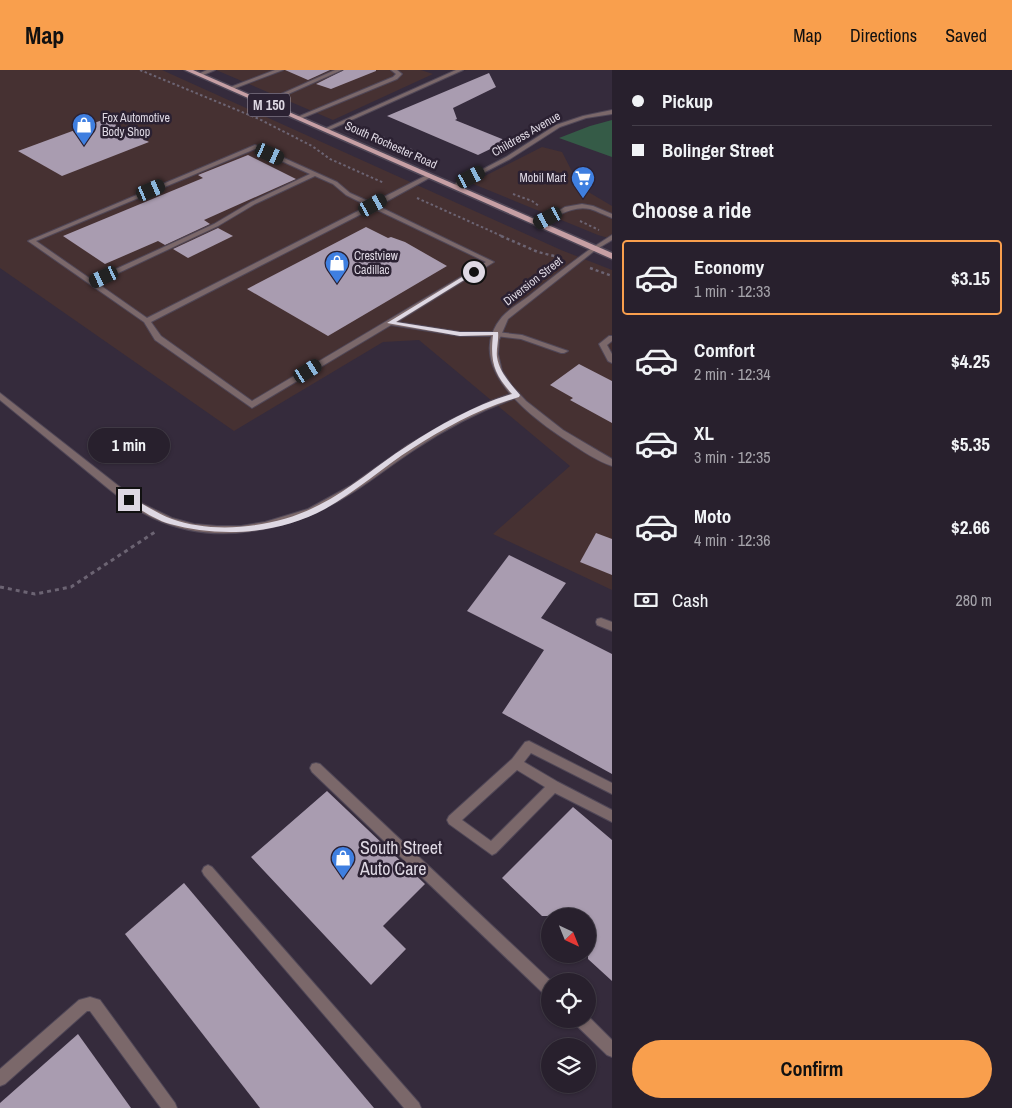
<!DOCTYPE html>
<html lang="en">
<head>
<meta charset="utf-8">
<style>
	body { margin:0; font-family:"Archivo Narrow",sans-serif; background:#342d39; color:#f1f3f6; height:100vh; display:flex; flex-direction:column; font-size:19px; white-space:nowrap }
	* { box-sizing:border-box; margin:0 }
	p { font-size:16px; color:#a5a3aa }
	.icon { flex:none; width:28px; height:28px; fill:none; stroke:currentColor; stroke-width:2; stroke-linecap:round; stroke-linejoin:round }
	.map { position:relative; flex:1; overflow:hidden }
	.drawer { display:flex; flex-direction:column; background:#28202d; width:400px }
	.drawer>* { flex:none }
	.banner { display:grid; align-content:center; height:110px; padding:0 20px; background:#28202d }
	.needle { width:32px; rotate:137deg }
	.fabs { position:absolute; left:541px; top:838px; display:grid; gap:10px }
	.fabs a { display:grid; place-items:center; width:55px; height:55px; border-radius:50%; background:#28202d; box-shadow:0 1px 4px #0004,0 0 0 1px #443e49; font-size:25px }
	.end { position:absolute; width:22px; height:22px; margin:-11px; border:6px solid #ded8e3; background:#111; box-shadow:0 0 0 2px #111 }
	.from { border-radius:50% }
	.bubble { position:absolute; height:35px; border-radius:18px; background:#28202d; box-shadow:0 1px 4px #0004,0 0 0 1px #443e49; font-size:16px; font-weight:700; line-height:35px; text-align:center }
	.car { position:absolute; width:15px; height:30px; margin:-15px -8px; border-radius:6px; box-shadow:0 0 4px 1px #0007; background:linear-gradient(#222 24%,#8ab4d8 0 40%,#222 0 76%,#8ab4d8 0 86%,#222 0) }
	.banner b { display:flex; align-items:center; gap:18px; height:48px; font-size:19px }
	.banner b+b { border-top:1px solid #443e49 }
	.banner i { width:12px; height:12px; background:#f1f3f6 }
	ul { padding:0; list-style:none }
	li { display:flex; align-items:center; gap:15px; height:75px; margin:0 10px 8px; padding:0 10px; border:2px solid transparent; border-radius:5px }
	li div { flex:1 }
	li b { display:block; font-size:19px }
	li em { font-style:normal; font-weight:700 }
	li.on { border-color:#f99f4d }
	li>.icon { width:45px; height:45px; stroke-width:1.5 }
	h2 { padding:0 20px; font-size:22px; line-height:60px }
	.pay { display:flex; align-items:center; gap:12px; height:55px; padding:0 20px; font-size:19px }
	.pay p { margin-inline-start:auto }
	.action { display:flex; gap:10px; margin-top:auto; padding:10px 20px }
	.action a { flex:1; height:58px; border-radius:30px; background:#f99f4d; color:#111; font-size:20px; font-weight:700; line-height:58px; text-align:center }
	header { display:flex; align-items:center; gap:30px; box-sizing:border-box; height:70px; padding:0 25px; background:#f99f4d; color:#111 }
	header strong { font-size:24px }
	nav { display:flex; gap:28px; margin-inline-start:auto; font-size:18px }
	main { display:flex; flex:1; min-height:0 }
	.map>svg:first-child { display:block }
</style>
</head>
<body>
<header>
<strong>Map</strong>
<nav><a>Map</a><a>Directions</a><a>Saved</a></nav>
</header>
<main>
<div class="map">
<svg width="612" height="1038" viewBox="0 0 612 1038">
	<rect width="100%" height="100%" fill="#352b3c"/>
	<g fill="#463132">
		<path d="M0 0H162L561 180 612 200V520L493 464 570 396 419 270 383 272 234 361 0 198Z"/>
		<path d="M216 0H421L433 4 333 50Z"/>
		<path d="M542 77 562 82 580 117 612 136V169L598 165 471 113Z"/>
	</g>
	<path fill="#355b47" d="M612 50V87L559 68 590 56Z"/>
	<g fill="#a99cb0">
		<path d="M285 0H330L308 10Z"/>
		<path d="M344 0H376V1L331 19 316 14Z"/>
		<path d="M489 3 496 17 453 38 457 49 455 50 507 71 478 85 387 46Z"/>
		<path d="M105 49 149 72 62 106 18 81Z"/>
		<path d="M248 85 296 109 204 150 210 154 165 175 158 171 105 194 63 166 203 108 198 105Z"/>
		<path d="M366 157 388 168 391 167 405 172 447 196 328 266 247 219Z"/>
		<path d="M218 158 233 166 188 188 173 179Z"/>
		<path d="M579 294 612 311V353L570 330 573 328 550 315Z"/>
		<path d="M596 463 612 469V505L580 492Z"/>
		<path d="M509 485 566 513 541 548 612 584V704L502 643 544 580 467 541Z"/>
		<path d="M327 721 425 814 383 856 406 879 371 915 251 787Z"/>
		<path d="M573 737 612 770V911L588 889V846H542L502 808Z"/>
		<path d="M184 813 374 1038H260L125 864Z"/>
		<path d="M78 964 131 1038H0V1033Z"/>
	</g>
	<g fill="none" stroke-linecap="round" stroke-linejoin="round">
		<g stroke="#504757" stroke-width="2">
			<g id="service">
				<path d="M207 0H215L201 6 196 5Z"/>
				<path d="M275 0H283L233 19 228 18Z"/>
				<path d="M335 0H342L266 34 261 33Z"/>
				<path d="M391 0H397L402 4 397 9 300 49 295 48 393 7 396 4Z"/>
				<path d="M255 75 337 112 350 123 372 133 427 105H431V107L378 136 494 192 397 252 460 262H496L522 265 568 281 564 283H561L521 269 496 266H460L391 255 252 338 155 270 144 252 28 171ZM255 79 310 104 251 132 214 154 92 210 36 171ZM315 106 333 114 346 125 368 136 147 248 97 213 218 156 255 134ZM373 138 486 192 252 331 161 266 151 252Z"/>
				<path d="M582 134 593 136 612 144V148C604 145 597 141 590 139 572 135 556 147 541 155L536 154 565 137Z"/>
				<path d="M612 165V170L597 179 592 178Z"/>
				<path d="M609 266H612V271L607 275 612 284V293L608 291 599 274Z"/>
				<path d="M601 548 612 552V561L597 555 596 552 597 549Z"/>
				<path d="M529 671 612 713V724L531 683 524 692 558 712 612 740V752L555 723 496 783 492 785 449 754 447 750 449 746 512 689 525 672ZM517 700 545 717 491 771 462 750Z"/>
				<path d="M316 693 320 694 551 911 550 927 545 925 312 702 310 698 312 694Z"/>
				<path d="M208 795 212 797 419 1033 421 1038H404L204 805 202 801 204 797Z"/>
				<path d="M90 927 100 930 175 1033 177 1038H161L90 941H87L5 1014 0 1016V999L79 930Z"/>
				<path d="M588 946 612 970V987L607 985 575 954 573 949H588Z"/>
			</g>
		</g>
		<g stroke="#504757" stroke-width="2">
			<g id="minor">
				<path d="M456 0H463L327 61 322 60Z"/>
				<path d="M612 40V44L586 48 560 57 510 89 456 117 451 116 506 87 556 55 583 46Z"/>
				<path d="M516 322 519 323V327C481 340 447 358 414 380 394 393 375 408 355 421 297 459 219 479 153 448 129 437 109 419 88 402 59 378 29 354 0 330V323L139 432 172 448 194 454 217 456H241L265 452 308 439 350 416 408 375 449 351 491 331Z"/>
			</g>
		</g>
		<g stroke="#504757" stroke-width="2">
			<path id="tertiary" d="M593 177 598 178 508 249 499 270 498 284 502 301 512 316 526 331 563 360 612 389V396C597 391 582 381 569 372 533 349 461 296 502 247 509 239 521 232 529 226 550 209 571 193 593 177Z"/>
		</g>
		<g stroke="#504757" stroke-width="3">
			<path id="primary" d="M185 0H193L612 183V189Z"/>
		</g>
		<g stroke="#6c6473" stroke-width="2" stroke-dasharray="2.5 2.5" stroke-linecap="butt">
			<path d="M140 0 259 49 312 76 330 89 384 113"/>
			<path d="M378 65 423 85"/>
			<path d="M513 124 532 131 539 136"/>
			<path d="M417 128 504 167"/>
			<path d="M580 151 599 160"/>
		</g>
		<g stroke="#6c6473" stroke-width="2.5" stroke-dasharray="3 3" stroke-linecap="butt">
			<path d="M501 166 538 182 558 187"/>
			<path d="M590 198 612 206"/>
		</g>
		<path stroke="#6c6473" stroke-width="3" stroke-dasharray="4 4" stroke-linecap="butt" d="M0 517 35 524 71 517 155 462"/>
		<use href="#service" fill="#7b686a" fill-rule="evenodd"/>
		<use href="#minor" fill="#7b686a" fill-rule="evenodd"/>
		<use href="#tertiary" fill="#7b686a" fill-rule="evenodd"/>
		<use href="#primary" fill="#c69fa4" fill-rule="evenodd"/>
	</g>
	<path fill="#ded8e3" d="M472 201 477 202 396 252 460 262H498C499 270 496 279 497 287 499 302 511 314 520 325L519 327C481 338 446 357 413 378 383 397 357 421 325 439 279 464 221 468 170 454 155 450 140 439 126 431V428H132C145 435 158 444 172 449 216 465 278 457 319 435 351 419 377 395 407 376 439 355 475 335 512 324 494 304 490 292 493 265L460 266 387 253Z"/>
	<defs>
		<g id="shop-pin" transform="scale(1.25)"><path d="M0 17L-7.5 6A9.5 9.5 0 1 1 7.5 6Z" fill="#3f7fe0" stroke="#2b2132"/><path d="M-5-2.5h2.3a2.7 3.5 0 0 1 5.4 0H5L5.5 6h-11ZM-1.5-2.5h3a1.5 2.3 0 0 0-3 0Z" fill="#fff"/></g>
		<g id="supermarket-pin" transform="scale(1.25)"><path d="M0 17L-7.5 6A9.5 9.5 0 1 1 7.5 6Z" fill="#3f7fe0" stroke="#2b2132"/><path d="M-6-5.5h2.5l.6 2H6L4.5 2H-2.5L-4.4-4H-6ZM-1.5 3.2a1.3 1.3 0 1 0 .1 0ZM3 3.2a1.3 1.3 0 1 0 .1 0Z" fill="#fff"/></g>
	</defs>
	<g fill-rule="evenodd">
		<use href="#shop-pin" x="84" y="55"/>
		<use href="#supermarket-pin" x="583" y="108"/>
		<use href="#shop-pin" x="337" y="193"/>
		<use href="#shop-pin" x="343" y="788"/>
	</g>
	<g text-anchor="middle" stroke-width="5" stroke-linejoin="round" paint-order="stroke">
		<g font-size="12" fill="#ded8e3" stroke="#2b2132" text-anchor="start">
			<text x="102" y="52">Fox Automotive<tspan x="102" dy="14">Body Shop</tspan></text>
			<text x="566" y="112" text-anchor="end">Mobil Mart</text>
			<text x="354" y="190">Crestview<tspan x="354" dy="14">Cadillac</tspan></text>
		</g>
		<g font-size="12" fill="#ded8e3" stroke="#2b2132">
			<text transform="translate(526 64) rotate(-30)" y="4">Childress Avenue</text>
			<text transform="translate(391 75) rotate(24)" y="4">South Rochester Road</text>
			<text transform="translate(533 211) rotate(-38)" y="4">Diversion Street</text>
		</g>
		<rect fill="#2b2132" stroke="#a8a1ae" stroke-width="1" x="248" y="23.5" width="42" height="23" rx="4"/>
		<g font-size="14" font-weight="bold" fill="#ded8e3">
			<text x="269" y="40">M 150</text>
		</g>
		<g font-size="18" fill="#ded8e3" stroke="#2b2132" text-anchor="start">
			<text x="360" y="784">South Street<tspan x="360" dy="21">Auto Care</tspan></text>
		</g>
	</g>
</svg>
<div class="fabs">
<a><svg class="needle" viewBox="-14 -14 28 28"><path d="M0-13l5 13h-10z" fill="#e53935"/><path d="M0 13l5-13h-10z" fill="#a5a3aa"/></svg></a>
<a><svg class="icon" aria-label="locate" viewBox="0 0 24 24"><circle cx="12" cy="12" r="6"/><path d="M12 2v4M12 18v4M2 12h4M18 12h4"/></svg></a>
<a><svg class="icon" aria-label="layers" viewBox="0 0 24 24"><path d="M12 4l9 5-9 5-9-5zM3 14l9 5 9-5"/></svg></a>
</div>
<i class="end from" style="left:474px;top:202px"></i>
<i class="end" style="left:129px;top:430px"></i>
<div class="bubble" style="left:88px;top:358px;width:82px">1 min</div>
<i class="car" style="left:270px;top:84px;rotate:114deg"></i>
<i class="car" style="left:471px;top:107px;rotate:63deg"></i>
<i class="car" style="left:151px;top:120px;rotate:67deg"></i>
<i class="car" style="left:373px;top:135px;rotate:61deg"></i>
<i class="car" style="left:548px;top:148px;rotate:242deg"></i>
<i class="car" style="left:104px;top:207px;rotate:245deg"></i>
<i class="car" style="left:308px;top:301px;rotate:58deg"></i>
</div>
<section class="drawer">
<div class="banner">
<b><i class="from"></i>Pickup</b>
<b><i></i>Bolinger Street</b>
</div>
<h2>Choose a ride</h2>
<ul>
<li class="on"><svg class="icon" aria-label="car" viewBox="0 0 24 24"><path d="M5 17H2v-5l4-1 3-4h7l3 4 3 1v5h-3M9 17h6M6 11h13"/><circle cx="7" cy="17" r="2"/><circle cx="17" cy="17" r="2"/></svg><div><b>Economy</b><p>1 min · 12:33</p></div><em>$3.15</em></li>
<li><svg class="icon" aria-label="car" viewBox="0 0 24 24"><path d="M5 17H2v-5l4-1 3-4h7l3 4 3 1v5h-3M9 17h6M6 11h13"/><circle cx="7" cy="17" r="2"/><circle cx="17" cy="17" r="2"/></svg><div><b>Comfort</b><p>2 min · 12:34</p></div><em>$4.25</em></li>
<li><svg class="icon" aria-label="car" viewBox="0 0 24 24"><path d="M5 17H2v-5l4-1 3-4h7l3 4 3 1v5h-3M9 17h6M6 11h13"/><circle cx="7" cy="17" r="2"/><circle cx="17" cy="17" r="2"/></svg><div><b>XL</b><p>3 min · 12:35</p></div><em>$5.35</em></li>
<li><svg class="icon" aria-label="car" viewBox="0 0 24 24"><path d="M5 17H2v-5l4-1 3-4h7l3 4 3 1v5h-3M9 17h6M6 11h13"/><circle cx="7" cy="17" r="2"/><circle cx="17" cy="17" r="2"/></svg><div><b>Moto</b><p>4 min · 12:36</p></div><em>$2.66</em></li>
</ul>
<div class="pay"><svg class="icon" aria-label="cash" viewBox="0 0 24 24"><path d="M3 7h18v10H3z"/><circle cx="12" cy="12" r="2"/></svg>Cash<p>280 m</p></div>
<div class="action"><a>Confirm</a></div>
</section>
</main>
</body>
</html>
